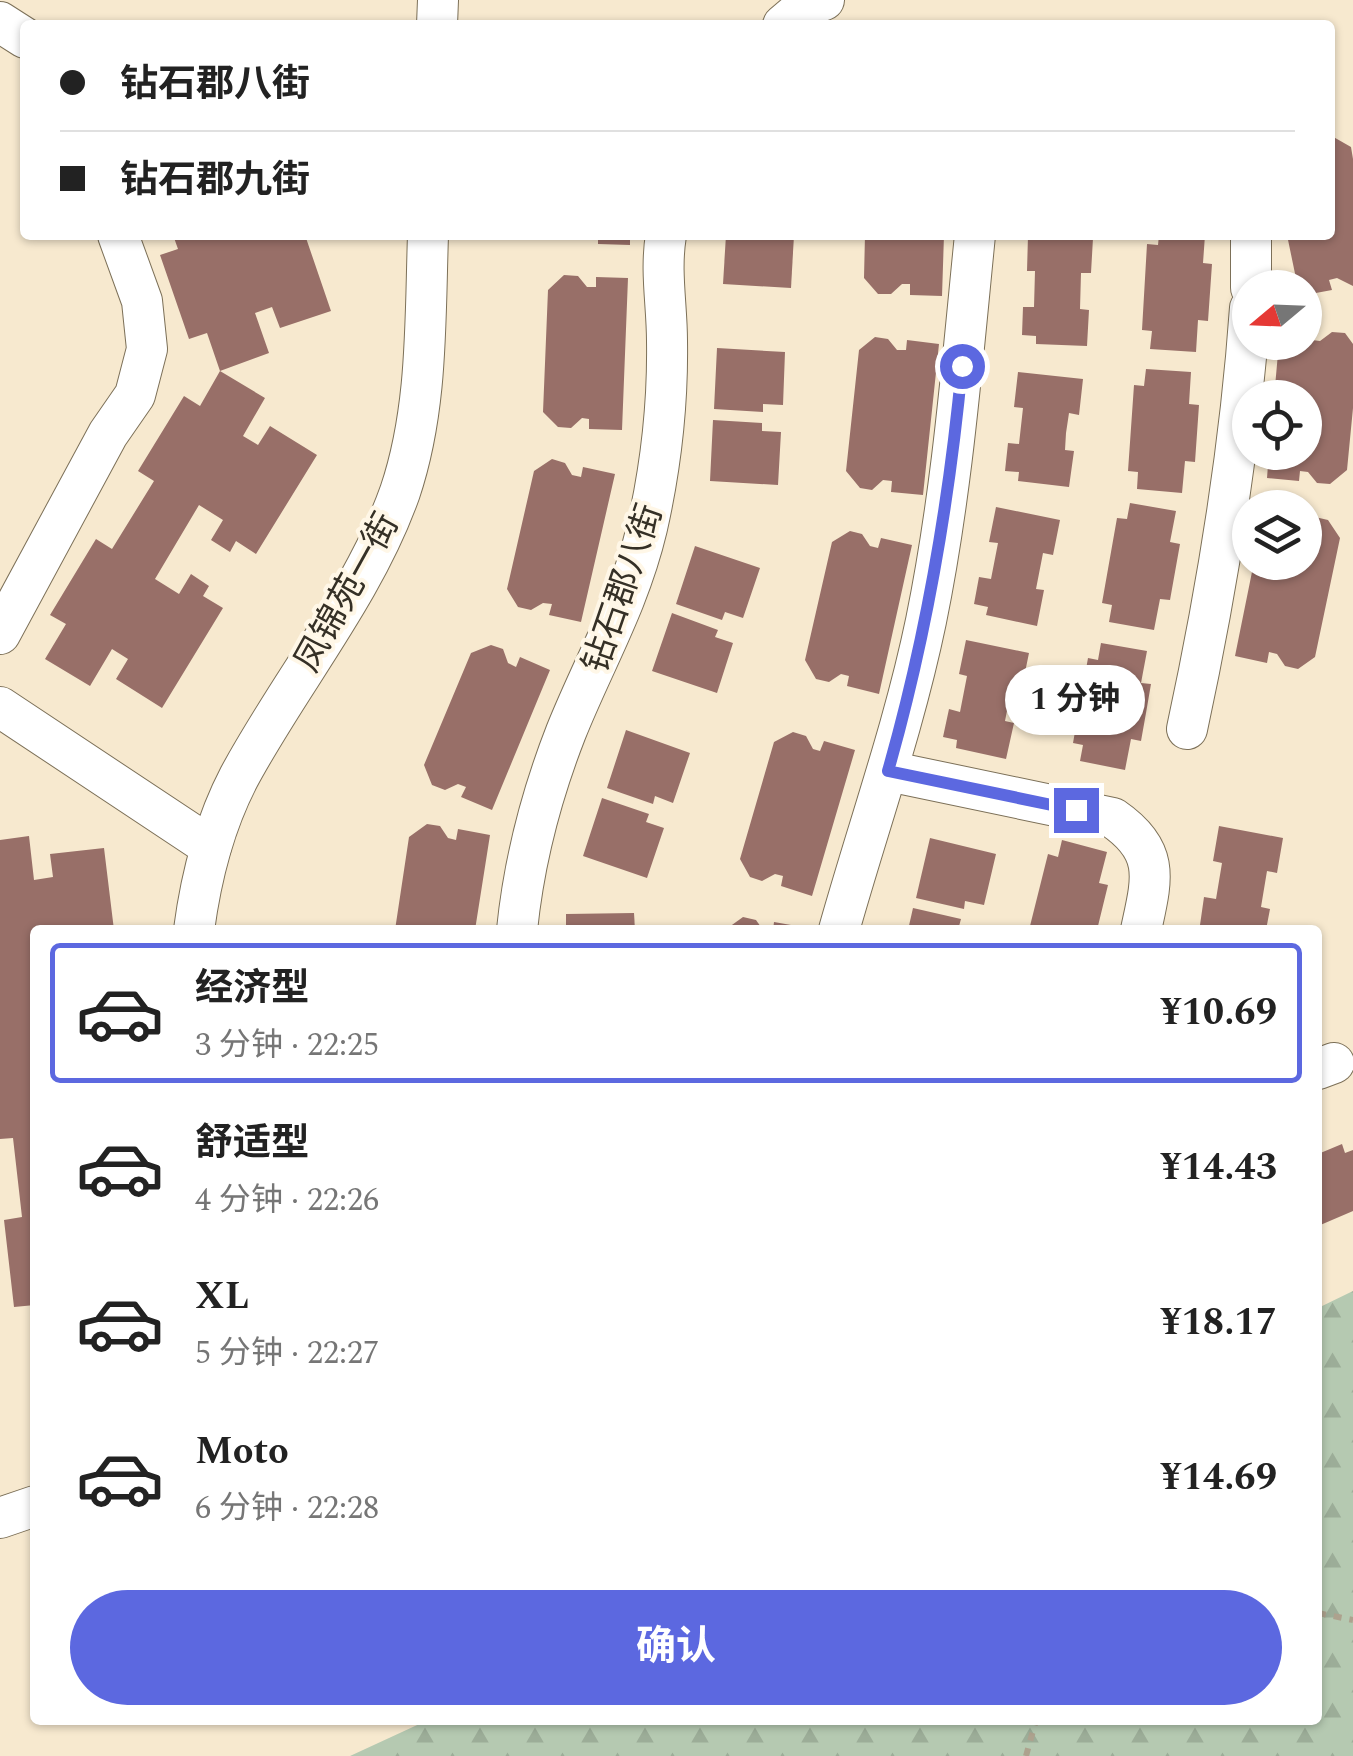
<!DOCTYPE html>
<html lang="zh">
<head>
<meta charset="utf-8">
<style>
	body { margin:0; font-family:Spectral,"Noto Sans SC",serif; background:#f2f2f2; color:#222; height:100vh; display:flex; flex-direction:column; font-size:38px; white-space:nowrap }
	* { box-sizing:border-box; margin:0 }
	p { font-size:32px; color:#767676 }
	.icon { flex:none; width:55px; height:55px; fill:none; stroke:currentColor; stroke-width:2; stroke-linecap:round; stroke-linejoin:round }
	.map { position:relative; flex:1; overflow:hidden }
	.drawer { position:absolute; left:30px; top:925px; width:1292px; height:800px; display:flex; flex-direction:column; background:#fff; border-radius:10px; box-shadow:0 2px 8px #0004 }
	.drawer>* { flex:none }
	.top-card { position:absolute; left:20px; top:20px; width:1315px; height:220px; border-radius:10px; box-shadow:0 2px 8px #0004; display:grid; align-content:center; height:220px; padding:0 40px; background:#fff }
	.needle { width:65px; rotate:251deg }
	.buttons { position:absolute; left:1232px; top:270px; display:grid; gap:20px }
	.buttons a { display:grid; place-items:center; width:90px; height:90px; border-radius:50%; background:#fff; box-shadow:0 2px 8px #0004; font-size:50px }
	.end { position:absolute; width:45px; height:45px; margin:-22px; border:12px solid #5c68e0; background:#fff; box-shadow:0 0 0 5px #fff }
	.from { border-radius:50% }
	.bubble { position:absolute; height:70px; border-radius:35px; background:#fff; box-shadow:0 2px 8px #0004; font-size:32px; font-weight:700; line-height:70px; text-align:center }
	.top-card b { display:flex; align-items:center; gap:35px; height:95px; font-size:38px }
	.top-card b+b { border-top:2px solid #e0e0e0 }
	.top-card i { width:25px; height:25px; background:#222 }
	ul { padding:18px 0 0; list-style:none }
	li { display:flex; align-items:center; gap:30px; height:140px; margin:0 20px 15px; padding:0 20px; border:5px solid transparent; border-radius:10px }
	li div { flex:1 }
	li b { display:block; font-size:38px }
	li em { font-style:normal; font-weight:700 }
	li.active { border-color:#5c68e0 }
	li>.icon { width:90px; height:90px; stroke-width:1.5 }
	.action { display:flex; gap:20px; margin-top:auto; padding:20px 40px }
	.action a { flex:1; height:115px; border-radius:60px; background:#5c68e0; color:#fff; font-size:40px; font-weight:700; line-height:115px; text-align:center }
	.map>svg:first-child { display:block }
</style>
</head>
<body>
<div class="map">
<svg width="1353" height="1756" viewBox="0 0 1353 1756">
	<defs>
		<pattern id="forest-firs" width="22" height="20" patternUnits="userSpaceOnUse" patternTransform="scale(2.5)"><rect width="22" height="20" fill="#b5c9b1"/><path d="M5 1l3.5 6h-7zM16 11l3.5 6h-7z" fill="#9cad98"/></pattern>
	</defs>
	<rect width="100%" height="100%" fill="#f7e9cf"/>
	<path fill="url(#forest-firs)" d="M1353 1291V1756H350L428 1720H1318V1308Z"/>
	<g fill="#986f68">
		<path d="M1330 135 1351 147 1353 159V286L1337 278 1329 280 1332 290 1305 295V288H1298L1287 235H1330Z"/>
		<path d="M173 235H305L331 311 280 328 272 307 255 313 269 353 220 371 265 398 243 436 258 445 270 426 317 455 256 554 236 541 230 552 211 540 223 520 199 505 155 579 179 594 191 574 209 586 203 596 223 608 162 708 116 679 128 659 112 649 90 686 45 659 66 624 50 615 96 539 112 549 154 481 138 471 184 396 200 406 220 371 207 333 189 339 160 255 178 249Z"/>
		<path d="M598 235H630V245L598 244Z"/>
		<path d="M726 235H794L791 288 723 284Z"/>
		<path d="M865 235H944L942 296 910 295V284H902L891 294H878L864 278Z"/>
		<path d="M1159 235H1205L1203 263 1212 264 1208 321 1198 320 1196 352 1150 349 1152 331 1142 330 1147 244 1158 245Z"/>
		<path d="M1028 236 1093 238 1091 273H1081L1080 309 1089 310 1087 346 1036 344V336L1022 335 1023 307H1034L1035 271H1027Z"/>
		<path d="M564 275 578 276 587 287H596V277L628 278 622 430 589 429V419L582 418 571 428 558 427 543 412 548 290Z"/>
		<path d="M1305 329 1313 330 1312 340 1320 341 1332 332 1345 333 1353 344V408L1347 470 1330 484 1317 483 1308 472 1300 471 1299 481 1267 478 1269 452H1305V398H1274L1279 342H1305Z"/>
		<path d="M875 337 888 339 897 350H906L907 340 939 344 923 495 891 492 892 481 883 480 872 490 860 488 846 471 859 350Z"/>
		<path d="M717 348 785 352 783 405 763 404V412L714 409Z"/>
		<path d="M1146 369 1191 372 1189 404 1199 405 1195 462 1185 461 1182 493 1137 489 1138 472 1128 471 1134 385 1144 386Z"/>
		<path d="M1018 372 1083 379 1079 415 1069 413 1066 433 1065 450 1074 451 1069 487 1018 481 1019 472 1005 471 1008 443 1019 444 1023 408 1014 407Z"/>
		<path d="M713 420 762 423V431L781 432 778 485 710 481Z"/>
		<path d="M552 459 565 463 572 475 581 477 583 467 615 474 581 622 549 615 552 604 543 603 531 610 518 607 507 589 534 471Z"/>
		<path d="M1130 503 1176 511 1170 542 1180 544 1170 600 1160 599 1154 630 1109 622 1112 605 1102 603 1117 518 1127 519Z"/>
		<path d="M996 507 1060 520 1053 555 1043 553 1036 589 1044 590 1037 626 986 615 988 607 974 604 979 577 991 579 998 543 989 542Z"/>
		<path d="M1315 517 1328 520 1340 538 1315 657 1298 669 1285 666 1277 654 1269 652 1267 663 1235 656 1254 562H1305V524Z"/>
		<path d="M850 531 862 534 870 546 878 548 881 538 912 545 879 694 847 686 849 676 841 674 829 682 816 679 805 660 832 542Z"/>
		<path d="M695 546 760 568 743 618 725 612 722 620 676 604Z"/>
		<path d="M672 613 718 630 715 637 733 643 717 693 652 671Z"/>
		<path d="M966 640 1029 653 1022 687 1012 685 1005 721 1014 723 1006 759 956 748 957 740 943 737 949 709 960 712 967 676 959 674Z"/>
		<path d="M1101 643 1147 651 1141 683 1151 684 1146 713 1141 741 1131 739 1125 770 1080 761 1083 745 1073 743 1088 658 1098 660Z"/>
		<path d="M491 645 503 649 508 663 516 667 520 657 550 670 492 810 461 797 466 787 458 784 445 790 432 785 424 765 471 653Z"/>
		<path d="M626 730 690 753 673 803 655 796 653 804 607 788Z"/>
		<path d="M793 732 806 736 813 749 820 751 824 741 855 750 812 896 781 886 783 876 775 874 762 881 750 877 740 859 774 742Z"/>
		<path d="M602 798 649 814 646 822 664 828 647 878 583 856Z"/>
		<path d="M427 824 440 826 448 838 456 840 458 829 490 835 475 930H395L409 837Z"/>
		<path d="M1219 826 1283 838 1277 873 1267 871 1261 907 1270 909 1266 930H1213V927L1200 925 1204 897 1216 899 1222 863 1213 861Z"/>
		<path d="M29 836 34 880 53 877 50 854 104 848 114 930H35V1305L14 1307 4 1220 22 1217 13 1138 0 1139V840Z"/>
		<path d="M930 838 996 854 984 905 965 901 964 909 916 898Z"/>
		<path d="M1062 840 1107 852 1099 883 1108 885 1097 930H1029L1048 854 1058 857Z"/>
		<path d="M913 908 961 919 958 930H908Z"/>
		<path d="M634 913 635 930H566V914Z"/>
		<path d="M743 917 756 920 763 930H725Z"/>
		<path d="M774 922 808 928V930H773Z"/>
		<path d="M1342 1144 1345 1153 1353 1150V1211L1318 1226V1154Z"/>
	</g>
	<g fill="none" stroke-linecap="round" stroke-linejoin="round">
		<g stroke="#7c7058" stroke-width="42">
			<g id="minor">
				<path d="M0 22 25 38"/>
				<path d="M437 25 438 0"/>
				<path d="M783 25 803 8 824 0"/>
				<path d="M1251 235V288"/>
				<path d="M0 634 108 434 135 395 147 349 142 301 118 235"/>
				<path d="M0 707 211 847"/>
				<path d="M1187 729C1217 590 1240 451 1250 308"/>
				<path d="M888 771 1113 818C1161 851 1152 879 1141 930"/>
				<path d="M194 930C201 877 214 825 239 777 290 682 364 594 400 492 428 409 425 321 428 235"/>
				<path d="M517 930C524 861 541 796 566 732 594 662 629 604 647 528 661 466 668 404 667 341 667 305 660 271 666 235"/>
				<path d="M839 930C868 827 904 727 926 621 952 494 962 364 975 235"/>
				<path d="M1318 1069 1334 1063"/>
				<path d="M0 1518 35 1506"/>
			</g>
		</g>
		<g stroke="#ada28e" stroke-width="6" stroke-dasharray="8 8" stroke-linecap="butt">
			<path d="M1318 1613 1353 1620"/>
			<path d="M1026 1756 1036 1720"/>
		</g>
		<use href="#minor" stroke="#fff" stroke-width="40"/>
	</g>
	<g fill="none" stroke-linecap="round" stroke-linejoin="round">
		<path stroke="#5c68e0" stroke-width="12" d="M962 366C949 504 926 638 888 771L1076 810"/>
	</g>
	<g text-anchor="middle" stroke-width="8" stroke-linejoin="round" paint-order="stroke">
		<g font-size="35" fill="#353026" stroke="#fff7e7">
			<text transform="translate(622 588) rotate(-71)" y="12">钻石郡八街</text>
			<text transform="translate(346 592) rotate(-61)" y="12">凤锦苑一街</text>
		</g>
	</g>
</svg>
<div class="buttons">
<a><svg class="needle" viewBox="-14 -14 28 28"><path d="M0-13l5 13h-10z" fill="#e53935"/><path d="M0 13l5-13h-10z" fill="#767676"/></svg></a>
<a><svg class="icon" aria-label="locate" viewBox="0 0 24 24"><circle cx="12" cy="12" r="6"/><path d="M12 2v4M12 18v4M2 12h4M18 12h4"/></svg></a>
<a><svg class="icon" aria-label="layers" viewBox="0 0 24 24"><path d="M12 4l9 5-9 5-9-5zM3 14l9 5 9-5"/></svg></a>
</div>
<i class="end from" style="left:962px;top:366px"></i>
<i class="end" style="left:1076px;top:810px"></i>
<div class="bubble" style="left:1005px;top:665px;width:140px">1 分钟</div>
<div class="top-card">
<b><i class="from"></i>钻石郡八街</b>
<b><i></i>钻石郡九街</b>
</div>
<section class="drawer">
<ul>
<li class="active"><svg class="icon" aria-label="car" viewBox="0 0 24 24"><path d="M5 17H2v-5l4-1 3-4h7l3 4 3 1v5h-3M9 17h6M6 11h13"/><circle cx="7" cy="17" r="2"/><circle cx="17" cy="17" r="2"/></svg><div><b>经济型</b><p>3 分钟 · 22:25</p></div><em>¥10.69</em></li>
<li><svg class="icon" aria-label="car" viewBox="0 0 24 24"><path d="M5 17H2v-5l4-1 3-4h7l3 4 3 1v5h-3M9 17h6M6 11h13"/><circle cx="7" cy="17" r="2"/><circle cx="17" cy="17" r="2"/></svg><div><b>舒适型</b><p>4 分钟 · 22:26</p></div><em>¥14.43</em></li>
<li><svg class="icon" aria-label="car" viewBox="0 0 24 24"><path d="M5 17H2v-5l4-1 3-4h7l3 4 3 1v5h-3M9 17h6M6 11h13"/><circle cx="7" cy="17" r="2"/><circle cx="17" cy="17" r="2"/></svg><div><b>XL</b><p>5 分钟 · 22:27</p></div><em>¥18.17</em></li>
<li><svg class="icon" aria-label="car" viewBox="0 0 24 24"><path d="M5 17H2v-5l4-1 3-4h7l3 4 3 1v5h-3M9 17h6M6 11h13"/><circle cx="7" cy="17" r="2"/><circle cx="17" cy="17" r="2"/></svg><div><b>Moto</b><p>6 分钟 · 22:28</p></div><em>¥14.69</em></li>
</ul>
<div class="action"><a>确认</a></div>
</section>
</div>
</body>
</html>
